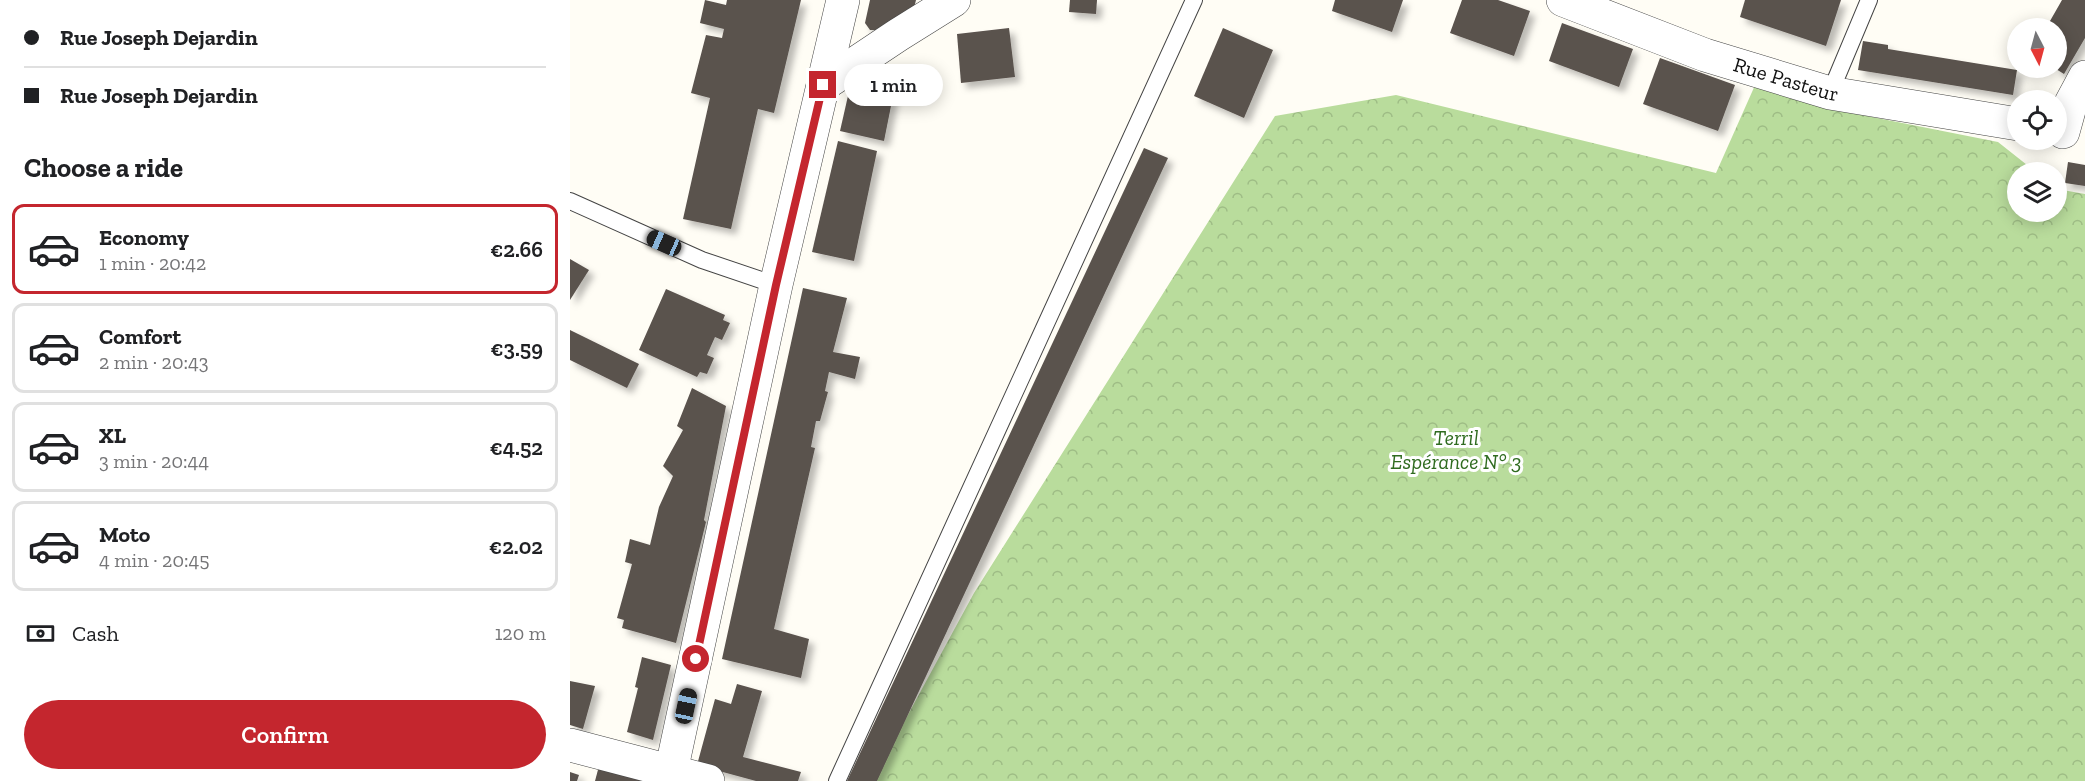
<!DOCTYPE html>
<html lang="en">
<head>
<meta charset="utf-8">
<style>
	body { margin:0; font-family:"Zilla Slab",serif; background:#f6f6f6; color:#202124; height:100vh; display:flex; flex-direction:column; font-size:22px; white-space:nowrap }
	* { box-sizing:border-box; margin:0 }
	p { font-size:20px; color:#757577 }
	.icon { flex:none; width:33px; height:33px; fill:none; stroke:currentColor; stroke-width:2; stroke-linecap:round; stroke-linejoin:round }
	.map { position:relative; flex:1; overflow:hidden }
	.panel { display:flex; flex-direction:column; background:#fff; width:570px }
	.panel>* { flex:none }
	.top-card { display:grid; align-content:center; height:132px; padding:0 24px; background:#fff }
	.needle { width:39px; rotate:174deg }
	.tools { position:absolute; left:1437px; top:18px; display:grid; gap:12px }
	.tools a { display:grid; place-items:center; width:60px; height:60px; border-radius:50%; background:#fff; box-shadow:0 3px 15px #0003; font-size:30px }
	.end { position:absolute; width:27px; height:27px; margin:-14px; border:8px solid #c4262e; background:#fff; box-shadow:0 0 0 3px #fff }
	.from { border-radius:50% }
	.bubble { position:absolute; height:42px; border-radius:21px; background:#fff; box-shadow:0 3px 15px #0003; font-size:20px; font-weight:600; line-height:42px; text-align:center }
	.car { position:absolute; width:18px; height:36px; margin:-18px -9px; border-radius:8px; box-shadow:0 0 4px 2px #0007; background:linear-gradient(#222 24%,#8ab4d8 0 40%,#222 0 76%,#8ab4d8 0 86%,#222 0) }
	.top-card b { display:flex; align-items:center; gap:21px; height:57px; font-size:22px }
	.top-card b+b { border-top:2px solid #e0e0e0 }
	.top-card i { width:15px; height:15px; background:#202124 }
	ul { padding:0; list-style:none }
	li { display:flex; align-items:center; gap:18px; height:90px; margin:0 12px 9px; padding:0 12px; border:3px solid #e0e0e0; border-radius:12px }
	li div { flex:1 }
	li b { display:block; font-size:22px }
	li em { font-style:normal; font-weight:600 }
	li.active { border-color:#c4262e }
	li>.icon { width:54px; height:54px; stroke-width:1.5 }
	h2 { padding:0 24px; font-size:27px; line-height:72px }
	.pay { display:flex; align-items:center; gap:15px; height:66px; padding:0 24px; font-size:22px }
	.pay p { margin-inline-start:auto }
	.primary-button { display:flex; gap:12px; margin-top:auto; padding:12px 24px }
	.primary-button a { flex:1; height:69px; border-radius:36px; background:#c4262e; color:#fff; font-size:24px; font-weight:600; line-height:69px; text-align:center }
	main { display:flex; flex:1; min-height:0 }
	.map>svg:first-child { display:block }
</style>
</head>
<body>
<main>
<section class="panel">
<div class="top-card">
<b><i class="from"></i>Rue Joseph Dejardin</b>
<b><i></i>Rue Joseph Dejardin</b>
</div>
<h2>Choose a ride</h2>
<ul>
<li class="active"><svg class="icon" aria-label="car" viewBox="0 0 24 24"><path d="M5 17H2v-5l4-1 3-4h7l3 4 3 1v5h-3M9 17h6M6 11h13"/><circle cx="7" cy="17" r="2"/><circle cx="17" cy="17" r="2"/></svg><div><b>Economy</b><p>1 min · 20:42</p></div><em>€2.66</em></li>
<li><svg class="icon" aria-label="car" viewBox="0 0 24 24"><path d="M5 17H2v-5l4-1 3-4h7l3 4 3 1v5h-3M9 17h6M6 11h13"/><circle cx="7" cy="17" r="2"/><circle cx="17" cy="17" r="2"/></svg><div><b>Comfort</b><p>2 min · 20:43</p></div><em>€3.59</em></li>
<li><svg class="icon" aria-label="car" viewBox="0 0 24 24"><path d="M5 17H2v-5l4-1 3-4h7l3 4 3 1v5h-3M9 17h6M6 11h13"/><circle cx="7" cy="17" r="2"/><circle cx="17" cy="17" r="2"/></svg><div><b>XL</b><p>3 min · 20:44</p></div><em>€4.52</em></li>
<li><svg class="icon" aria-label="car" viewBox="0 0 24 24"><path d="M5 17H2v-5l4-1 3-4h7l3 4 3 1v5h-3M9 17h6M6 11h13"/><circle cx="7" cy="17" r="2"/><circle cx="17" cy="17" r="2"/></svg><div><b>Moto</b><p>4 min · 20:45</p></div><em>€2.02</em></li>
</ul>
<div class="pay"><svg class="icon" aria-label="cash" viewBox="0 0 24 24"><path d="M3 7h18v10H3z"/><circle cx="12" cy="12" r="2"/></svg>Cash<p>120 m</p></div>
<div class="primary-button"><a>Confirm</a></div>
</section>
<div class="map">
<svg width="1515" height="781" viewBox="0 0 1515 781">
	<defs>
		<pattern id="forest-crowns" width="20" height="18" patternUnits="userSpaceOnUse" patternTransform="scale(1.5)"><rect width="20" height="18" fill="#b9dc9c"/><path d="M2 6a3 3 0 1 1 6 0M12 15a3 3 0 1 1 6 0" fill="none" stroke="#9ebc85"/></pattern>
		<filter id="shadow"><feDropShadow dx="5.5" dy="5.5" stdDeviation="3" flood-color="#0004"/></filter>
	</defs>
	<rect width="100%" height="100%" fill="#fffdf5"/>
	<path fill="url(#forest-crowns)" d="M1186 83 1287 114 1428 142 1466 172H1448V212H1486L1487 189 1515 194V781H302L404 593 705 116 826 95 1146 173Z"/>
	<g fill="#5a524d" filter="url(#shadow)">
		<path d="M135 0 156 5 157 0H231L204 113 188 109 161 229 113 219 140 98 121 93 136 35 152 38 154 29 130 23Z"/>
		<path d="M300 0H346L342 16 323 30H300L295 23Z"/>
		<path d="M500 0H527L526 14 499 12Z"/>
		<path d="M765 0H833L822 32 762 11Z"/>
		<path d="M892 0H928L960 11 944 56 880 33Z"/>
		<path d="M1175 0H1271L1256 46 1170 17Z"/>
		<path d="M1492 0H1515V38L1494 74 1486 69V28H1476Z"/>
		<path d="M992 23 1063 49 1049 87 979 61Z"/>
		<path d="M439 28 445 77 391 83 387 34Z"/>
		<path d="M653 28 703 50 674 118 624 96Z"/>
		<path d="M1293 41 1318 45V49L1447 70 1443 95 1288 70Z"/>
		<path d="M1090 58 1165 85 1148 131 1073 104Z"/>
		<path d="M306 71 327 76 314 141 270 131 280 87Z"/>
		<path d="M268 141 307 151 284 261 242 252Z"/>
		<path d="M574 148 598 158 307 781H277Z"/>
		<path d="M1498 162 1515 165V186L1495 183Z"/>
		<path d="M0 259 19 270 0 300Z"/>
		<path d="M233 288 277 298 263 352 290 357 285 379 259 372 255 391 258 392 250 421H246L241 447 245 448 204 629 239 639 231 678 152 659Z"/>
		<path d="M96 289 155 315 153 320 160 323 152 340 145 337 137 355 144 358 137 374 130 372 127 377 69 350Z"/>
		<path d="M0 330 69 364 57 388 0 360Z"/>
		<path d="M122 388 156 406 134 520 136 522 106 643 52 628 54 620 47 618 62 564 55 562 60 539 80 545 89 507 103 476 93 466 113 430 107 426Z"/>
		<path d="M72 657 101 665 83 740 57 732 68 688 65 687Z"/>
		<path d="M0 681 25 686 13 729 0 725Z"/>
		<path d="M167 684 192 691 173 757 231 772 228 781H186L127 765 145 699 161 704Z"/>
		<path d="M29 766 73 777 72 781H25Z"/>
		<path d="M0 772 9 775 7 781H0Z"/>
	</g>
	<g fill="none" stroke-linecap="round" stroke-linejoin="round">
		<g stroke="#444" stroke-width="18">
			<g id="service">
				<path d="M1260 93 1299 0"/>
				<path d="M0 201 132 260 206 285"/>
				<path d="M267 781 624 0"/>
			</g>
		</g>
		<g stroke="#444" stroke-width="34">
			<g id="minor">
				<path id="s1" d="M993 0 1135 55 1260 93 1448 124"/>
				<path d="M253 85 328 35 384 0"/>
				<path d="M1493 132 1501 103 1515 77"/>
				<path d="M0 745 138 781"/>
				<path d="M99 781 206 285 273 0"/>
			</g>
		</g>
		<use href="#service" stroke="#fff" stroke-width="16"/>
		<use href="#minor" stroke="#fff" stroke-width="33"/>
	</g>
	<g fill="none" stroke-linecap="round" stroke-linejoin="round">
		<path stroke="#c4262e" stroke-width="8" d="M126 659 206 285 253 85"/>
	</g>
	<g text-anchor="middle" stroke-width="6" stroke-linejoin="round" paint-order="stroke">
		<g font-size="21" fill="#111" stroke="#fff">
			<text dy="7" stroke="none"><textPath href="#s1" startOffset="237">Rue Pasteur</textPath></text>
		</g>
		<g font-size="21" font-style="italic" fill="#2f6b1f" stroke="#fff">
			<text x="886" y="445">Terril<tspan x="886" dy="24">Espérance N° 3</tspan></text>
		</g>
	</g>
</svg>
<div class="tools">
<a><svg class="needle" viewBox="-14 -14 28 28"><path d="M0-13l5 13h-10z" fill="#e53935"/><path d="M0 13l5-13h-10z" fill="#757577"/></svg></a>
<a><svg class="icon" aria-label="locate" viewBox="0 0 24 24"><circle cx="12" cy="12" r="6"/><path d="M12 2v4M12 18v4M2 12h4M18 12h4"/></svg></a>
<a><svg class="icon" aria-label="layers" viewBox="0 0 24 24"><path d="M12 4l9 5-9 5-9-5zM3 14l9 5 9-5"/></svg></a>
</div>
<i class="end from" style="left:126px;top:659px"></i>
<i class="end" style="left:253px;top:85px"></i>
<div class="bubble" style="left:274px;top:64px;width:99px">1 min</div>
<i class="car" style="left:94px;top:243px;rotate:294deg"></i>
<i class="car" style="left:116px;top:706px;rotate:12deg"></i>
</div>
</main>
</body>
</html>
